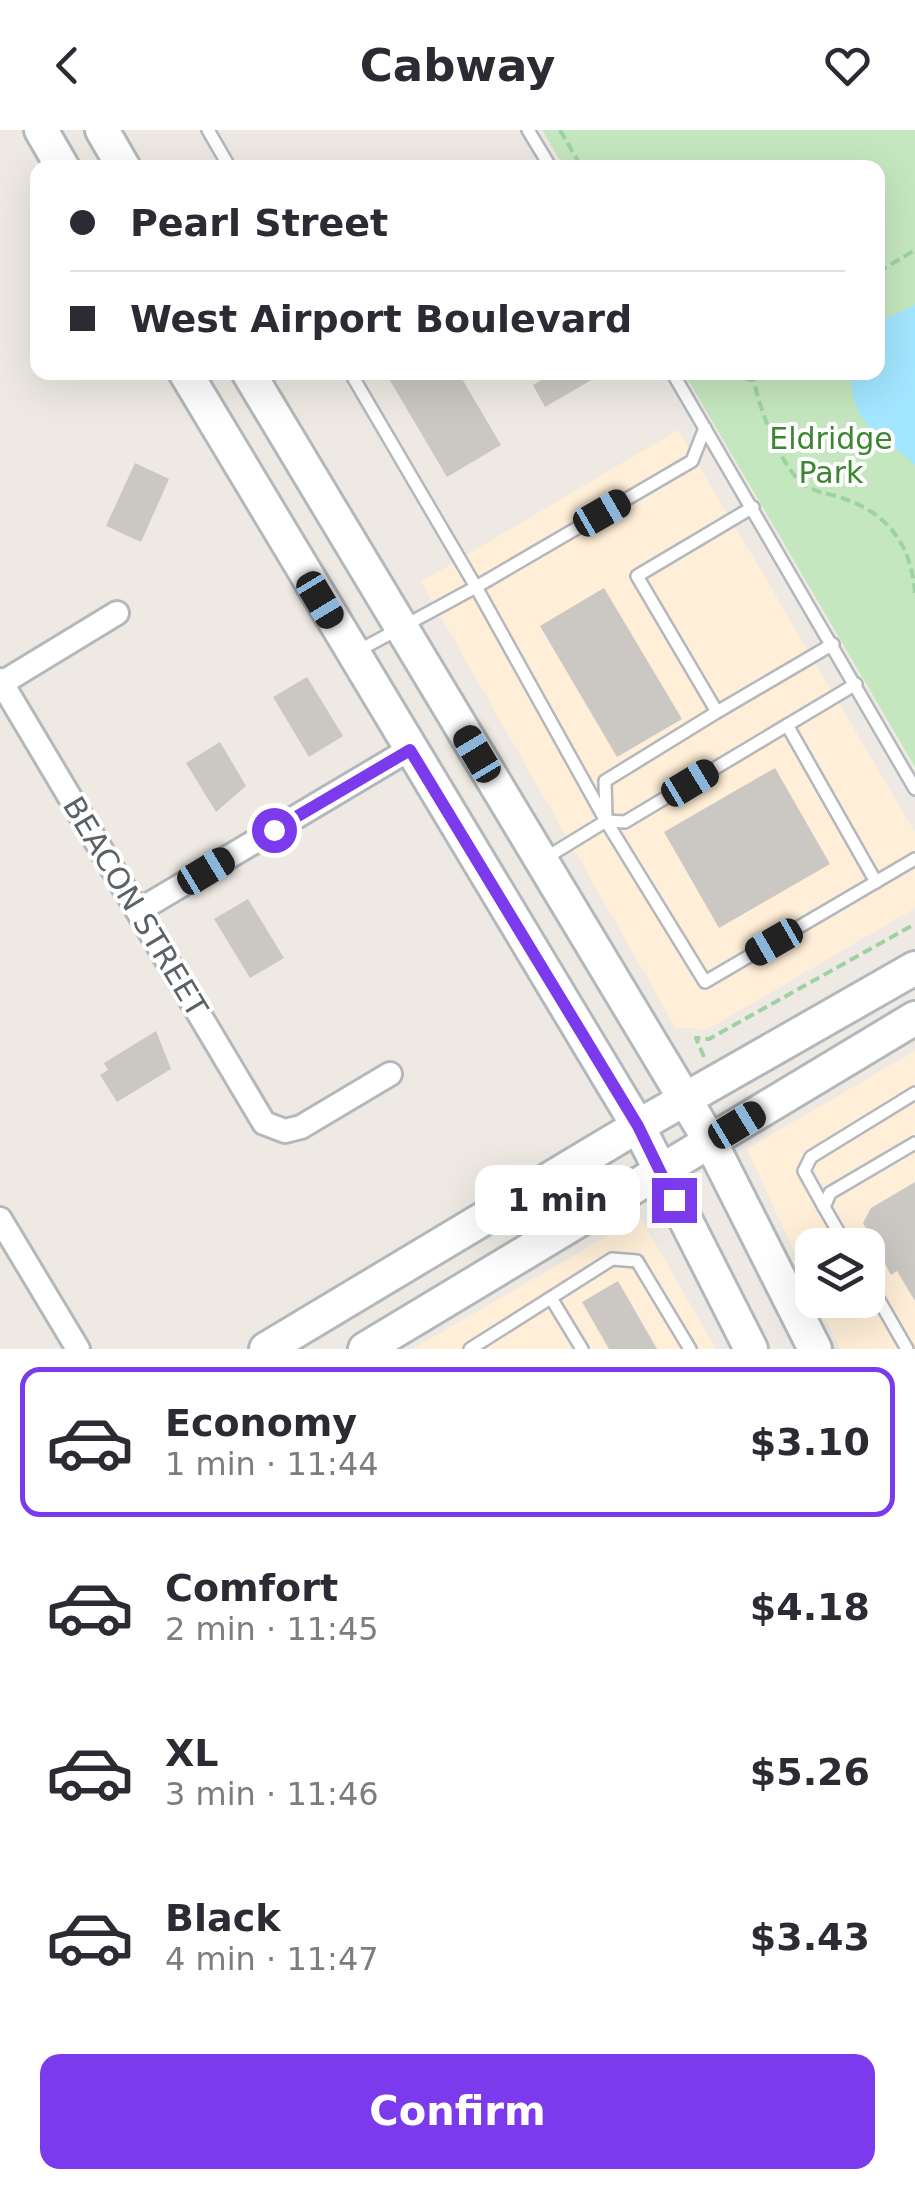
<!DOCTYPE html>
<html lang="en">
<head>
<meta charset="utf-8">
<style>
	body { margin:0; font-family:"DejaVu Sans",sans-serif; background:#f2f2f3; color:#2b2b33; height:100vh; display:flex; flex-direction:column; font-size:38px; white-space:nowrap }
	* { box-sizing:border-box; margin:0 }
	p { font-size:32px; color:#7c7c81 }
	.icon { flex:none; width:55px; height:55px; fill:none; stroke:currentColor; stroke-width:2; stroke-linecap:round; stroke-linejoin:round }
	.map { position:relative; height:1219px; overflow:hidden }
	.side { display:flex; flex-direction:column; background:#fff; flex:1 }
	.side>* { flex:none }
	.guide { position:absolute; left:30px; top:30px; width:855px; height:220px; border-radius:20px; box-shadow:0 10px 40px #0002; display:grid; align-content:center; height:220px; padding:0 40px; background:#fff }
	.fabs { position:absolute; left:795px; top:1098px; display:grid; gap:20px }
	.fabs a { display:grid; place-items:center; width:90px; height:90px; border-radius:20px; background:#fff; box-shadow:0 10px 40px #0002; font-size:50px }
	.end { position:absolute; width:45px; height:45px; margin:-22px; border:12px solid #7c3aed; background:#fff; box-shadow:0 0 0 5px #fff }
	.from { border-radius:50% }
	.bubble { position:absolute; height:70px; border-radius:20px; background:#fff; box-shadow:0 10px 40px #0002; font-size:32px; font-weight:800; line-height:70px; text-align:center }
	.car { position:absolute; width:30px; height:60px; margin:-30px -15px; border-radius:12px; box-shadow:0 0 8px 2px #0007; background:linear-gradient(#222 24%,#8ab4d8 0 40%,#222 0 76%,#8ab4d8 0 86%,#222 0) }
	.guide b { display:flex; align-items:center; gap:35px; height:95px; font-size:38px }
	.guide b+b { border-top:2px solid #e1e1e2 }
	.guide i { width:25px; height:25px; background:#2b2b33 }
	ul { padding:18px 0 0; list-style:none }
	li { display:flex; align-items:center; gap:30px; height:150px; margin:0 20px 15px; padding:0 20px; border:5px solid transparent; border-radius:20px }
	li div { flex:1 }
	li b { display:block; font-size:38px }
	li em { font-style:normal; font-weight:800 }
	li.on { border-color:#7c3aed }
	li>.icon { width:90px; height:90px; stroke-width:1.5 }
	.button { display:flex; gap:20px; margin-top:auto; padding:20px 40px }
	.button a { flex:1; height:115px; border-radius:20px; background:#7c3aed; color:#fff; font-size:40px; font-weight:800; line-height:115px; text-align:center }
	header { display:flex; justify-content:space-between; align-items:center; height:130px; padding:0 40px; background:#fff; font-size:45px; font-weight:800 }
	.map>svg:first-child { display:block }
</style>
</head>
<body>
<header><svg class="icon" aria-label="back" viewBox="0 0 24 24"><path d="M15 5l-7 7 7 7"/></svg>Cabway<svg class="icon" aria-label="heart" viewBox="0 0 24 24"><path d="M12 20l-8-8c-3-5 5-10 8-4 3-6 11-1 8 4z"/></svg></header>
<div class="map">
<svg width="915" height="1219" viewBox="0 0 915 1219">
	<rect width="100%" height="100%" fill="#eeeae3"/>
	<g fill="#ffefd8">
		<path d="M678 300 915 702V778L708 899 676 898 421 452Z"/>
		<path d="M915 921V1219H840L817 1170H868V1115H812V1160L747 1019Z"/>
		<path d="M640 1087 716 1219H413Z"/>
	</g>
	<path fill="#c5e7bf" d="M542 0H915V637L684 243 878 242V38L564 37Z"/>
	<path fill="#a3e6ff" d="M915 175V335C882 303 850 297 851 243L878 242V192Z"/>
	<g fill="#cbc7c2">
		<path d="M385 242H458L501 315 447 347Z"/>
		<path d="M555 242H599L600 245 545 277 533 255Z"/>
		<path d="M135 333 169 349 141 412 106 396Z"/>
		<path d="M604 458 682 589 617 627 540 496Z"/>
		<path d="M307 547 343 606 309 627 273 567Z"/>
		<path d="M220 612 246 656 216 682 186 633Z"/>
		<path d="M775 638 830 734 719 798 664 702Z"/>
		<path d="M248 769 284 828 250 848 214 789Z"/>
		<path d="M156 901 171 939 117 972 100 945 108 940 104 933Z"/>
		<path d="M915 1052V1171L897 1141 891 1145 863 1093 871 1078Z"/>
		<path d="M618 1151 657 1219H609L582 1172Z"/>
	</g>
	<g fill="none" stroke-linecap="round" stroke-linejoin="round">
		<g stroke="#b4b7bb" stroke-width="16">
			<g id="service">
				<path d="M208 0 230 38"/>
				<path d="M528 0 551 38"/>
				<path d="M350 242 476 457 692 331 705 298"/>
				<path d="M672 242 915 659"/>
				<path d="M356 522 476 457 606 691 705 852 915 729"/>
				<path d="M717 582 833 514"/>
				<path d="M787 595 876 752"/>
				<path d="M606 688 605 651 717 582 637 446 753 377"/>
				<path d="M544 729 606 691 625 692 856 554"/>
				<path d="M824 1077 804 1041 811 1027 915 963"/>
				<path d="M846 1115 824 1077 830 1063 915 1013"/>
				<path d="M868 1151 907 1219"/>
				<path d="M551 1168 582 1219"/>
				<path d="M470 1219 612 1129 637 1131 690 1219"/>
			</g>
		</g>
		<g stroke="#b4b7bb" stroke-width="28">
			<g id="minor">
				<path d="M0 550 264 993 285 1001 301 997 390 944"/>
				<path d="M2 553 117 483"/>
				<path d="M138 781 410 619"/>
				<path d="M0 1089 78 1219"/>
			</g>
		</g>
		<g stroke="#b2b8bb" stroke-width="38">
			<g id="secondary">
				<path d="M41 0 63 38"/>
				<path d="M102 0 124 38"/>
				<path d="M185 242 638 996 751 1219"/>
				<path d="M248 242 710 1011 815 1219"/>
				<path d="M266 1219 638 996 915 838"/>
				<path d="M365 1219 915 888"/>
			</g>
		</g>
		<g stroke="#9dd2a3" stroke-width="4" stroke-dasharray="10 5" stroke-linecap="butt">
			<path d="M560 0 582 38"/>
			<path d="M878 142 915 120"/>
			<path d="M733 242 752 251"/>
			<path d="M752 242C757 272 779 335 803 354 814 362 827 363 839 367 887 382 911 413 915 463"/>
			<path d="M704 927 696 908 709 909 915 794"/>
		</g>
		<use href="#service" stroke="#fff" stroke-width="11"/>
		<use href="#minor" stroke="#fff" stroke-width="22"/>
		<use href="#secondary" stroke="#fff" stroke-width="32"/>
	</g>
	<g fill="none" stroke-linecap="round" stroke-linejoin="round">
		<path stroke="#7c3aed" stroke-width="12" d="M274 700 410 620 638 996 674 1070"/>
	</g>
	<g text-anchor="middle" stroke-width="8" stroke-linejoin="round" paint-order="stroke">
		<g font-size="30" fill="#3c8532" stroke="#fff">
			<text x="831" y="319">Eldridge<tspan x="831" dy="34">Park</tspan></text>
		</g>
		<g font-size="30" fill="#5b6164" stroke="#fff">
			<text transform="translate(135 777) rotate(59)" y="10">BEACON STREET</text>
		</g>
	</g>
</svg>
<div class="fabs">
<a><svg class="icon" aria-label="layers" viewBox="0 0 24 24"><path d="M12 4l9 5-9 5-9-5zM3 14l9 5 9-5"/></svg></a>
</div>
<i class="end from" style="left:274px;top:700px"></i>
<i class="end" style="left:674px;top:1070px"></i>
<div class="bubble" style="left:475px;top:1035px;width:165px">1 min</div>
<i class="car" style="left:602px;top:383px;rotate:60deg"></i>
<i class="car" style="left:320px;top:470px;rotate:149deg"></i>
<i class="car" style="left:477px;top:624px;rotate:329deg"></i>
<i class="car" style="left:690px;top:653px;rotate:59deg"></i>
<i class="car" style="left:206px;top:741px;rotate:59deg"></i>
<i class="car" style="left:774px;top:812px;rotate:240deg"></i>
<i class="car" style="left:737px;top:995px;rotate:59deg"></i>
<div class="guide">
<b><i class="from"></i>Pearl Street</b>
<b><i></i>West Airport Boulevard</b>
</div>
</div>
<section class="side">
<ul>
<li class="on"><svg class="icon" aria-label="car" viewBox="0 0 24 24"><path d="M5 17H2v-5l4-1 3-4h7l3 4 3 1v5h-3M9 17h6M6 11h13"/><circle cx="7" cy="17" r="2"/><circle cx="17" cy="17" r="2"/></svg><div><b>Economy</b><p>1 min · 11:44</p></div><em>$3.10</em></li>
<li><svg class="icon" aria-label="car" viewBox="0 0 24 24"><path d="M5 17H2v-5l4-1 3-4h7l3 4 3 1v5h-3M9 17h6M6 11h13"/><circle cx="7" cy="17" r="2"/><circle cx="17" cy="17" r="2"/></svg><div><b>Comfort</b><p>2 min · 11:45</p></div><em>$4.18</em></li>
<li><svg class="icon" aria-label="car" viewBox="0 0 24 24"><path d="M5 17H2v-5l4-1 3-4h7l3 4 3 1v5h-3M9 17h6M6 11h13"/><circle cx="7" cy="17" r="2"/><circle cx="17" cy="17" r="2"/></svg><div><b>XL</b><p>3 min · 11:46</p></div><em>$5.26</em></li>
<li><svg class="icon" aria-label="car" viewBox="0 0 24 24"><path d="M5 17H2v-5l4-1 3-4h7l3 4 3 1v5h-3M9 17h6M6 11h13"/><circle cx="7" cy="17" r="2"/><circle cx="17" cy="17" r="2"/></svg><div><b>Black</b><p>4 min · 11:47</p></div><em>$3.43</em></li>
</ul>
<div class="button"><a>Confirm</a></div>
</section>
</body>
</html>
